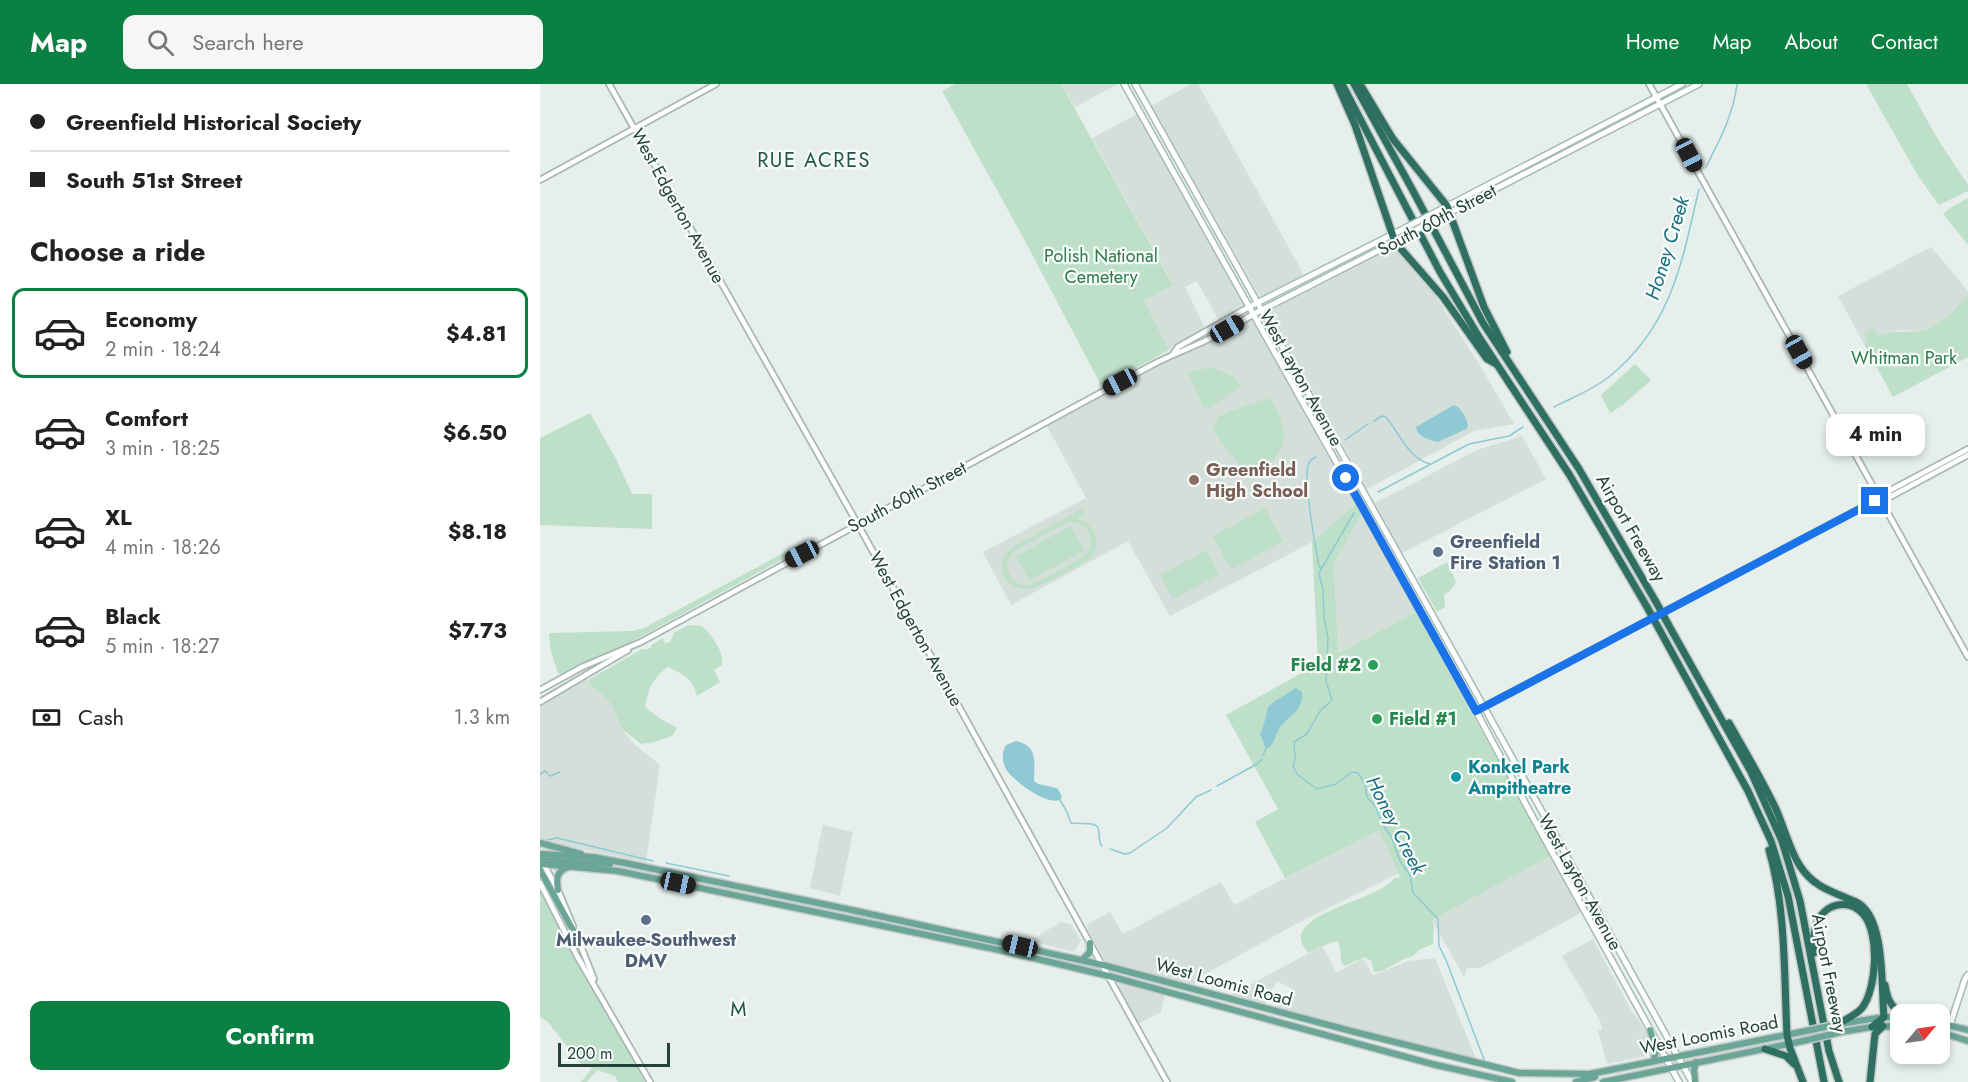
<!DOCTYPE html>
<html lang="en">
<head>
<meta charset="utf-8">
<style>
	body { margin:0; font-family:Jost,sans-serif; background:#f6f6f6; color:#222; height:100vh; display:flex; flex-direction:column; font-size:22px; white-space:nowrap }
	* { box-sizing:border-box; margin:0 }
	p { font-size:20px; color:#767676 }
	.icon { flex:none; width:33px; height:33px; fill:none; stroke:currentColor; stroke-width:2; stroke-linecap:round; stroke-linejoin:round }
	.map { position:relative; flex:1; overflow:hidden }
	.side { display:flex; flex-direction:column; background:#fff; width:540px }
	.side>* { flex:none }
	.banner { display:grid; align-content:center; height:132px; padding:0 30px; background:#fff }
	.needle { width:39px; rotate:61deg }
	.tools { position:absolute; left:1350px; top:920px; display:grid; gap:12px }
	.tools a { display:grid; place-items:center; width:60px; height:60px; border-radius:12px; background:#fff; box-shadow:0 3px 9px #0003; font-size:30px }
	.scale { position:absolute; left:18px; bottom:15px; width:112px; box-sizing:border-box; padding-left:6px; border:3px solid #24423a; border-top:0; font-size:16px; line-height:21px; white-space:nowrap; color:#24423a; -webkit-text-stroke:4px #f7fbf9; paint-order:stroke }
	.end { position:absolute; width:27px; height:27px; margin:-14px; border:8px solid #1a73e8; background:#fff; box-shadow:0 0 0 3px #fff }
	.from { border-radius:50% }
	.bubble { position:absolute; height:42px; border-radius:12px; background:#fff; box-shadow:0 3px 9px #0003; font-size:20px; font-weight:700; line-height:42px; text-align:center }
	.car { position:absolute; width:18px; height:36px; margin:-18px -9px; border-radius:8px; box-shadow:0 0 4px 2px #0007; background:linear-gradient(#222 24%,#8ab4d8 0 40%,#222 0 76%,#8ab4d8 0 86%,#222 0) }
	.banner b { display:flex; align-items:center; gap:21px; height:57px; font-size:22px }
	.banner b+b { border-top:2px solid #e0e0e0 }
	.banner i { width:15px; height:15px; background:#222 }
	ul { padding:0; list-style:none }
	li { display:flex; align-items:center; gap:18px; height:90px; margin:0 12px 9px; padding:0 18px; border:3px solid transparent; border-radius:12px }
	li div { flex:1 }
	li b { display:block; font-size:22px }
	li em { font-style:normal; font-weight:700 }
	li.current { border-color:#0b8043 }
	li>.icon { width:54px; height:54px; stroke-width:1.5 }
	h2 { padding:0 30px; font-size:27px; line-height:72px }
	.pay { display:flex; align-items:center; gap:15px; height:66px; padding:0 30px; font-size:22px }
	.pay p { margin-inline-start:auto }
	.cta { display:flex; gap:12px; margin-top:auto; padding:12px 30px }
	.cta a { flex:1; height:69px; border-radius:12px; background:#0b8043; color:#fff; font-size:24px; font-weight:700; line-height:69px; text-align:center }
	header { display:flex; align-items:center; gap:36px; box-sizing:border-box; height:84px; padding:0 30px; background:#0b8043; color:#fff }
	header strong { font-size:28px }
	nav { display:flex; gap:33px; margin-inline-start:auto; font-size:21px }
	.search { width:420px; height:54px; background:#f6f6f6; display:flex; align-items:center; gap:15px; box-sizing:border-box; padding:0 21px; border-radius:12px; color:#767676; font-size:22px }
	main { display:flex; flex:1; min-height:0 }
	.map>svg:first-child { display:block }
</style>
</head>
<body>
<header>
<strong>Map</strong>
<div class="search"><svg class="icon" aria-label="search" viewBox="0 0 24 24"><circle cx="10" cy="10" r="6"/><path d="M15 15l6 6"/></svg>Search here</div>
<nav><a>Home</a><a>Map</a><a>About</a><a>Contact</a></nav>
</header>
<main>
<section class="side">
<div class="banner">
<b><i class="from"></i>Greenfield Historical Society</b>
<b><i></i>South 51st Street</b>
</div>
<h2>Choose a ride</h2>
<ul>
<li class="current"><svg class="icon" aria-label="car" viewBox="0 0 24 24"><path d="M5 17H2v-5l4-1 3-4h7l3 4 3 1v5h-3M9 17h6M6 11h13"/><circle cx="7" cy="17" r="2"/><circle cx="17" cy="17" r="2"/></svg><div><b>Economy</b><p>2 min · 18:24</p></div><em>$4.81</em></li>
<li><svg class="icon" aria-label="car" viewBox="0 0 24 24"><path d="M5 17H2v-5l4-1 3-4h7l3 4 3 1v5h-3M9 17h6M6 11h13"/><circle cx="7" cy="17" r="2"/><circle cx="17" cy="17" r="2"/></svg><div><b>Comfort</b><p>3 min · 18:25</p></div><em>$6.50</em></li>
<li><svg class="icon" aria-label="car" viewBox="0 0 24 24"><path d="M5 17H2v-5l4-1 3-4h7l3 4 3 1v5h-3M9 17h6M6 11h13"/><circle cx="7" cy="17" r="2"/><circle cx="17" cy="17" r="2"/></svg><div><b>XL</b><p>4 min · 18:26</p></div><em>$8.18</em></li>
<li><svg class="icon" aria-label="car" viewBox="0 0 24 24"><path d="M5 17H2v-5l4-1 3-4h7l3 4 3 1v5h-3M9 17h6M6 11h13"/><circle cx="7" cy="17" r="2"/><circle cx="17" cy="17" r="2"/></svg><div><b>Black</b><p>5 min · 18:27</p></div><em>$7.73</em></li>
</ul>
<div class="pay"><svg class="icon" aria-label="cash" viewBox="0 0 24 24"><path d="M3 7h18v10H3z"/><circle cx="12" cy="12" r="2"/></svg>Cash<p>1.3 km</p></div>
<div class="cta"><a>Confirm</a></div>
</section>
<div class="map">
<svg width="1428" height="998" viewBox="0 0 1428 998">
	<rect width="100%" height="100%" fill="#e6efeb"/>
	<g fill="#d4dfda">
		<path d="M521 0H578L535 23Z"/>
		<path d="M651 0H658L764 191 723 212 719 211 611 22Z"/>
		<path d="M597 30 704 221 701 225 679 237 657 197 645 203 665 244 629 266 604 216 633 200 552 54Z"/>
		<path d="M1391 163 1428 207V211L1415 223 1408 234 1396 242 1379 247 1361 246 1345 249 1324 260 1298 212Z"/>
		<path d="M849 164 863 169 887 199 941 283 974 340 934 347 827 405 729 228 733 224Z"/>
		<path d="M710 236 715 238 816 420 778 455 630 532 588 457 471 521 443 468 546 414 507 342 622 280Z"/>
		<path d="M982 352 1006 395 862 469 835 419 937 366Z"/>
		<path d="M821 430 876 528 798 569 794 480Z"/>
		<path d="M46 594 53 604 64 612 73 623 81 644 95 661 120 681 106 778 0 757V621Z"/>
		<path d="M283 741 313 748 300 812 270 804Z"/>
		<path d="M839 745 859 789 754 841 658 894 655 901 566 878 547 844 548 840 570 828 583 850 681 798 694 821Z"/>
		<path d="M1011 772 1041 825 1039 830 940 884H927L924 893 892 836Z"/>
		<path d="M520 838 531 840 541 857 534 868 499 859 494 855Z"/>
		<path d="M1053 855 1092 928 1098 935 1110 955 1111 971 1067 980 1058 947 1062 945 1060 937 1022 872Z"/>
		<path d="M782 862 797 889 823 874 833 891 869 877 895 874 936 975 736 923 756 911 752 905 737 897 725 920 691 911Z"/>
		<path d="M579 899 625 910 621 928 598 940 578 904Z"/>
	</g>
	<g fill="#bfe0c8" fill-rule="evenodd">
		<path d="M415 0H521L633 201 604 216 629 266 562 303 484 155 402 7Z"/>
		<path d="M1326 0H1367L1397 54 1428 101V107L1399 121 1378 92Z"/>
		<path d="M1428 114V161L1403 130 1410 124Z"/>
		<path d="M1428 211V273L1353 313 1324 260 1328 257 1324 249 1333 244 1338 252C1356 244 1367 250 1384 246 1405 241 1413 224 1428 211Z"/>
		<path d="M1095 280 1111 296 1083 321 1070 329 1061 311Z"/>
		<path d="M672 283 692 292 701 302 669 324 663 323 648 288Z"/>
		<path d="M728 314C754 343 748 382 706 389L680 357 673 345 678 333 688 328Z"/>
		<path d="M50 329 77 377 92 410H112V445L0 441V354Z"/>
		<path d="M816 420 821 430 794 480 798 569 876 528 1011 772 892 836 894 841 893 860 879 866 873 872 864 875 842 887 834 888 831 877 824 873 805 882 802 880C800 873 801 862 797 857L782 862 768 869C766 866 762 860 761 857 756 827 841 815 854 794L860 793 863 799 839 746 745 794 715 738 738 725 686 631 778 580 772 458Z"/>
		<path d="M725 424 743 457 691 486 673 452Z"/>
		<path d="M542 425 544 430 537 434C554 440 564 459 550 474 543 480 497 505 488 505 477 507 467 499 463 489 460 479 464 471 471 464ZM532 438C549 440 555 455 547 469 538 477 499 499 488 501 480 502 472 497 469 489 465 481 468 474 474 467L526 439Z"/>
		<path d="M531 442 544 467 489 496 476 472Z"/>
		<path d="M260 460 263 464 73 568 22 591 18 589 10 564 9 549 92 547 104 544Z"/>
		<path d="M667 466 679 491 633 515 620 491Z"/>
		<path d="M907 478 916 498 911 506 904 511 905 523 897 528 878 494Z"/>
		<path d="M148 541 162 542C172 552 184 566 182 581L174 586 180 598 157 612C152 593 144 591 128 583 113 594 108 605 105 623L119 634 137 644 132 652 115 658 101 660 81 644 73 623 64 612 53 604 48 596 102 565 104 566 111 564V561L123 554 124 559 130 558 134 549Z"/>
		<path d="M0 803 40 880 105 998H78L75 992 57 986 47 998H41L52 984 41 980 7 937 0 933Z"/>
	</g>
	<g fill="#8ec9d4">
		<path d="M914 321C921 323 927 335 928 342L926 345 898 358C889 356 877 353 876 343Z"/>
		<path d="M756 604 762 608C764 628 748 631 739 645 734 653 735 661 726 665L720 650 724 640 728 623 732 619Z"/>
		<path d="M476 657C499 662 494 679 494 697 501 703 511 701 518 705L522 713 520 716C506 721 477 699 468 688 462 680 461 670 466 661Z"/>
	</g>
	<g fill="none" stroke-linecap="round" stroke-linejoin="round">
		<g stroke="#8ec9d4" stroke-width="1.5">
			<path d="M1166 83C1180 55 1193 32 1197 0"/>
			<path d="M1014 323C1033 313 1053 306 1070 292 1132 242 1142 177 1159 105"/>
			<path d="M834 337 842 332 846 333C859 349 869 375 890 380"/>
			<path d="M805 356 828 340"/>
			<path d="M776 373C774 374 770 376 769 379 762 389 776 466 779 482L781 484"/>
			<path d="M838 408 929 360 969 352 983 343"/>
			<path d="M814 429 779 489 783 506 784 534 788 554 786 597 792 616 780 627 767 650 754 658 755 675 753 682 757 690 777 705 796 700 812 688 818 689 825 700 827 713 835 722 843 741 852 754 860 777 870 791 873 809 898 835 899 862 906 876 945 978"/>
			<path d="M723 671 726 665"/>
			<path d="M0 690 5 687 10 692 20 688"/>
			<path d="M677 702 717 680 722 675"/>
			<path d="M520 716 526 726 531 739 552 740 557 742C561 748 557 756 562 762"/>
			<path d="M7 756 17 754 113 777"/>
			<path d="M570 765 585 770 590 769 627 744 656 713 671 706"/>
			<path d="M126 779 189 792"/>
		</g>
		<g stroke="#a8b8b2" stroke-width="8">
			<g id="tertiary">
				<path d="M69 0 321 446 627 998"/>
				<path d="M1109 0 1428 573"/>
				<path d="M0 96 176 0"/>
				<path d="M633 270 638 263 709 223"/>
				<path d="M1340 414 1350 413 1428 371"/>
				<path d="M0 606 42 583 101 558 610 282C630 271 651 264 671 254 686 247 700 238 714 230"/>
				<path d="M0 618 88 566"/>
				<path d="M936 627 1340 414 1347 408 1428 365"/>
				<path d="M3 779 18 806 33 842"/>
				<path d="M0 799 37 872 110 998"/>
				<path d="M38 855 54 895"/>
			</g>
		</g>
		<g stroke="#a4bbb3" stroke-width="8">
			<g id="secondary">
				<path d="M584 0 936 627 991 730 1139 998"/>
				<path d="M595 0 944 623 1152 998"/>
				<path d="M896 128 1142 0"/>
				<path d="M899 134 1159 0"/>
				<path d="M709 223 865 144"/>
				<path d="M714 230 855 158 868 150"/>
				<path d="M1410 941 1425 895 1428 891"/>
			</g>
		</g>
		<g stroke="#c2cac8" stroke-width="9">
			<g id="primary">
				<path d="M0 759 41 770"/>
				<path d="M0 770 53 773 85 779 307 825 563 881 815 948 979 989 1050 990 1261 948"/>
				<path d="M0 776 70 780"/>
				<path d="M0 780 78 787 464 867 569 892 892 980 972 998"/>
				<path d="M0 786 39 857"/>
				<path d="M18 806C16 795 16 788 28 783"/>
				<path d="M542 876 550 868V859"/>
				<path d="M1400 939 1428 946"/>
				<path d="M1299 940 1344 933H1360"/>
				<path d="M1110 946 1116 964 1114 977"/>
				<path d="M1301 948 1332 943 1360 942"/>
				<path d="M1400 948 1428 957"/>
				<path d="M1036 998 1055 993"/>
				<path d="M1063 998 1263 957"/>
				<path d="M1155 998 1154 986 1156 978"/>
			</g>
		</g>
		<g stroke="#c2cac8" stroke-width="10">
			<g id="motorway">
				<path d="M797 0 815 41 855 158 903 213 947 275 956 280"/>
				<path d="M802 0 900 188 939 253 1029 390 1107 523"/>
				<path d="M814 0 872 105 943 239 1039 385 1116 518"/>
				<path d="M820 0 853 55 907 122 944 223 967 268"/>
				<path d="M1128 540 1211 688 1242 757 1260 817 1289 967 1299 998"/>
				<path d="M1119 545 1208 707 1231 757 1248 812 1284 998"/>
				<path d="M1189 639C1205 667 1221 694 1235 723 1244 742 1249 765 1260 782 1274 804 1294 808 1316 818 1346 832 1341 904 1344 933L1332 943"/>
				<path d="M1229 766C1246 823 1244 891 1247 951L1250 964 1263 998"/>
				<path d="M1274 869C1273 860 1273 851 1276 842 1282 820 1308 813 1323 830 1340 849 1337 904 1322 924 1316 931 1307 934 1299 940"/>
				<path d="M1345 901C1347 914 1350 922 1362 930"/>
				<path d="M1225 965 1246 972 1254 980"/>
				<path d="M1330 998 1335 950 1343 942"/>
			</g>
		</g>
		<use href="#tertiary" stroke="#fff" stroke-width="4.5"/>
		<use href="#secondary" stroke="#fff" stroke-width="5"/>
		<use href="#primary" stroke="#6aa596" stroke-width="6"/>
		<use href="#motorway" stroke="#2f6f62" stroke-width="7"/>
		<g stroke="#a4bbb3" stroke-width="8" stroke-linecap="butt">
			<g id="secondary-bridge">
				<path d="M865 144 896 128"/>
				<path d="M868 150 899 134"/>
			</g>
		</g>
		<g stroke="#c2cac8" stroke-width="9" stroke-linecap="butt">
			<g id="primary-bridge">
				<path d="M1261 948 1299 940"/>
				<path d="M1263 957 1301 948"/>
			</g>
		</g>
		<g stroke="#c2cac8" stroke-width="10" stroke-linecap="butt">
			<g id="motorway-bridge">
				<path d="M1116 518 1128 540"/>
				<path d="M1107 523 1119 545"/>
			</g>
		</g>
		<use href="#secondary-bridge" stroke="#fff" stroke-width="5"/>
		<use href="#primary-bridge" stroke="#6aa596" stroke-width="6"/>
		<use href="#motorway-bridge" stroke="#2f6f62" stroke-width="7"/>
	</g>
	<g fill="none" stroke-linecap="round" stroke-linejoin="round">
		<path stroke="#1a73e8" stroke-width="8" d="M806 394 936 627 1335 417"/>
	</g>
	<circle fill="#8d6e63" stroke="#f7fbf9" stroke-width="2" cx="654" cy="396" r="6"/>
	<g fill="#5c6f8a" stroke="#f7fbf9" stroke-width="2">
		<circle cx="898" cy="468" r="6"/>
		<circle cx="106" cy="836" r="6"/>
	</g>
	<g fill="#2e9e5b" stroke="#f7fbf9" stroke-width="2">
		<circle cx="833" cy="581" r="6"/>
		<circle cx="837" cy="635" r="6"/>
	</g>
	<circle fill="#0f9aa8" stroke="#f7fbf9" stroke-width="2" cx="916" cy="693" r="6"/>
	<g text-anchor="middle" stroke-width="4.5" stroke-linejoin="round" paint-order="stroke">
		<g font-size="18" fill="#24423a" stroke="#f7fbf9">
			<text transform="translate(138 122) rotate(61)" y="6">West Edgerton Avenue</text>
			<text transform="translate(897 136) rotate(-28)" y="6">South 60th Street</text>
			<text transform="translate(761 294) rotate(61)" y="6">West Layton Avenue</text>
			<text transform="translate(367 413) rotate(-28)" y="6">South 60th Street</text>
			<text transform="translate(1091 444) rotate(60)" y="6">Airport Freeway</text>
			<text transform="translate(376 545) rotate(61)" y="6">West Edgerton Avenue</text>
			<text transform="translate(1040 798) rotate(61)" y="6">West Layton Avenue</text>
			<text transform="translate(1289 889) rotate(79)" y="6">Airport Freeway</text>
			<text transform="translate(684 898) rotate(15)" y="6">West Loomis Road</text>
			<text transform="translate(1169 951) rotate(-11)" y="6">West Loomis Road</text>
		</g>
		<g font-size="18" fill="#2d7a4b" stroke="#f7fbf9">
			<text x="561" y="178">Polish National<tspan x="561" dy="21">Cemetery</tspan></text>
			<text x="1364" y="280">Whitman Park</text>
		</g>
		<g font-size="18" font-weight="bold" fill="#785e54" stroke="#f7fbf9" text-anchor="start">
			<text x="666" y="392">Greenfield<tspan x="666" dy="21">High School</tspan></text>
		</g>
		<g font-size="18" font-weight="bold" fill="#4e5e75" stroke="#f7fbf9" text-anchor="start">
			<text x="910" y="464">Greenfield<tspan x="910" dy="21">Fire Station 1</tspan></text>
			<text x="106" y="862" text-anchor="middle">Milwaukee-Southwest<tspan x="106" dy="21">DMV</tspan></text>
		</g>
		<g font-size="18" font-weight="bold" fill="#27864d" stroke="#f7fbf9" text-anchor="end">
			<text x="821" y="587">Field #2</text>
			<text x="849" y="641" text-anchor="start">Field #1</text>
		</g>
		<g font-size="18" font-weight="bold" fill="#0d838f" stroke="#f7fbf9" text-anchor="start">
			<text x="928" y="689">Konkel Park<tspan x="928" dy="21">Ampitheatre</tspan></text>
		</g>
		<g font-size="20" letter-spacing="1.5" fill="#1f5548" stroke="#f7fbf9">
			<text x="274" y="83">RUE ACRES</text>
			<text x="199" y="932">M</text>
		</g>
		<g font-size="20" font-style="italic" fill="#1c6f80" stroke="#f7fbf9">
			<text transform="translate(1127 164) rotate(-73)" y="7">Honey Creek</text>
			<text transform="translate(856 741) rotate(63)" y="7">Honey Creek</text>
		</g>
	</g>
</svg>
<div class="tools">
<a><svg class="needle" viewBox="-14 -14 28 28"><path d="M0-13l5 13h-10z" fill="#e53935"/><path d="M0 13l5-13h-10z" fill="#767676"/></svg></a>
</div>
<div class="scale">200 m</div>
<i class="end from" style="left:806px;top:394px"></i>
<i class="end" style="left:1335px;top:417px"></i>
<div class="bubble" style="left:1286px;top:330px;width:99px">4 min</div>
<i class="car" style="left:1149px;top:71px;rotate:152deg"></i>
<i class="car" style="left:687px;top:245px;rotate:60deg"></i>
<i class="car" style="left:1259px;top:268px;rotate:151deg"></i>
<i class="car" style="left:580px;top:298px;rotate:242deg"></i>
<i class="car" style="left:262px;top:470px;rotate:242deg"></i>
<i class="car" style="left:138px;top:799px;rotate:102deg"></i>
<i class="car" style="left:480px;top:862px;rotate:283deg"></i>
</div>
</main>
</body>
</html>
